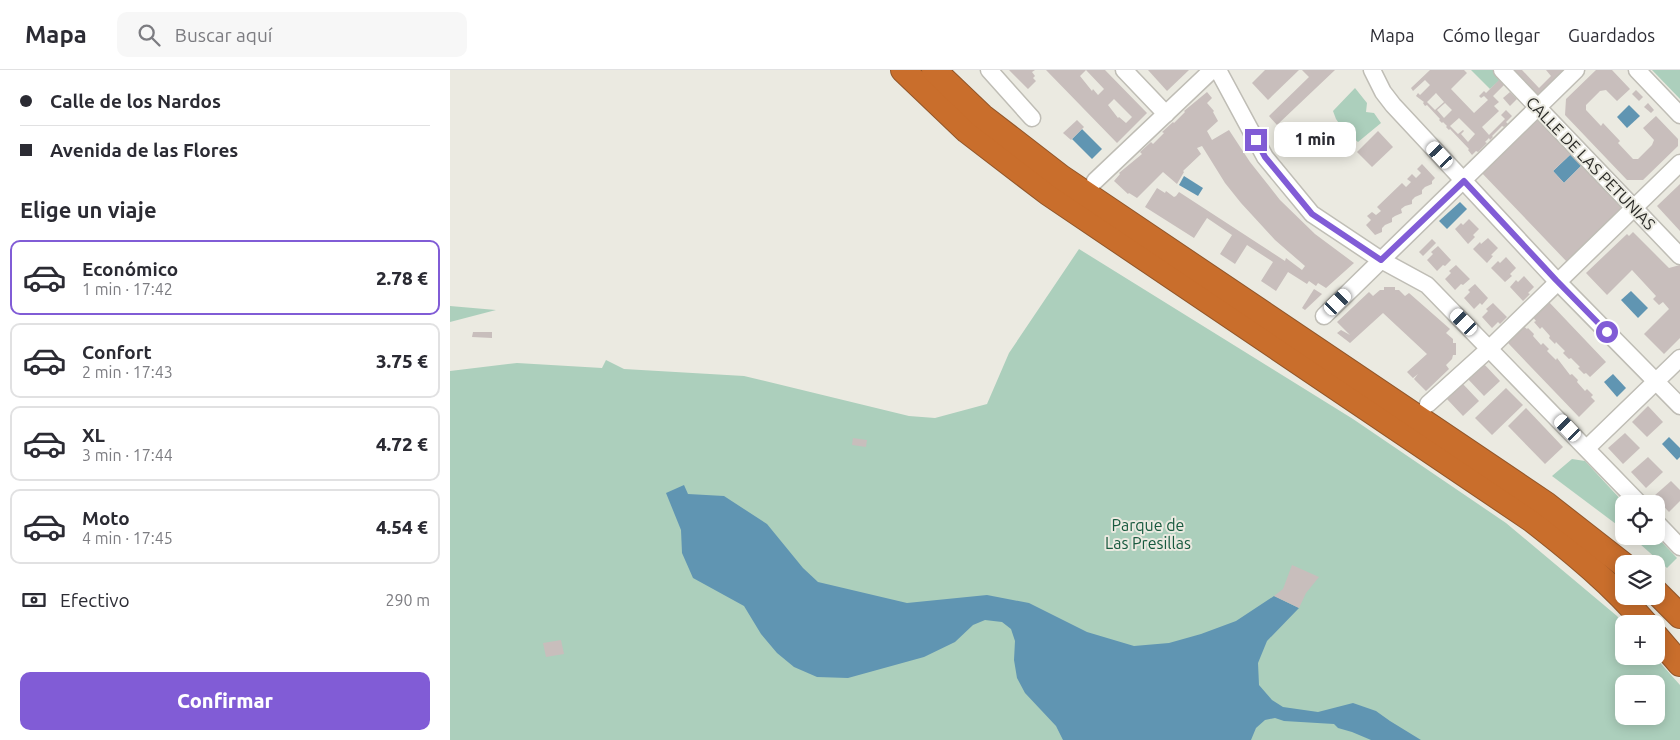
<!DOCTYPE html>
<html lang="es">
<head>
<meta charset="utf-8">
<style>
	body { margin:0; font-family:Ubuntu,sans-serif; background:#f7f7f7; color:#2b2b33; height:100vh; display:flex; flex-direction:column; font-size:19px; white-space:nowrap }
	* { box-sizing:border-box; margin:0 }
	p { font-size:16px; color:#7c7c81 }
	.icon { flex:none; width:28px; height:28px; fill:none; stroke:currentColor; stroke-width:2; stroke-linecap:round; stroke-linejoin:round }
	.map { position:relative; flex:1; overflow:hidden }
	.drawer { display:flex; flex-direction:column; background:#fff; width:450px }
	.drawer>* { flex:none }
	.guide { display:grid; align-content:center; height:110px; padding:0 20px; background:#fff }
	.fabs { position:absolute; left:1165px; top:425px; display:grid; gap:10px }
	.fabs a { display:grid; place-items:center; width:50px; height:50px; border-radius:10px; background:#fff; box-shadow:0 2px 12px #0003; font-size:25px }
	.end { position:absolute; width:22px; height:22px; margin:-11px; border:6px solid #815cd6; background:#fff; box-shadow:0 0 0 2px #fff }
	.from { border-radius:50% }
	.bubble { position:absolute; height:35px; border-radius:10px; background:#fff; box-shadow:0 2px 12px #0003; font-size:16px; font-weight:800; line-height:35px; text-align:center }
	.car { position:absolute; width:15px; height:30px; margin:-15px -8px; border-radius:6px; box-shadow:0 0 4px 1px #0007; background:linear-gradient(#fff 24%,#345 0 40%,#fff 0 76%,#345 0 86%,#fff 0) }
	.guide b { display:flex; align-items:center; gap:18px; height:48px; font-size:19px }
	.guide b+b { border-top:1px solid #e1e1e2 }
	.guide i { width:12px; height:12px; background:#2b2b33 }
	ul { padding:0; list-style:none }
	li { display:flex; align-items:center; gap:15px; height:75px; margin:0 10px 8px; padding:0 10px; border:2px solid #e1e1e2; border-radius:10px }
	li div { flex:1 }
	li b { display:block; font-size:19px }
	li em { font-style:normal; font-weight:800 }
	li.selected { border-color:#815cd6 }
	li>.icon { width:45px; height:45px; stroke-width:1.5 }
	h2 { padding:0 20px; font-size:22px; line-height:60px }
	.pay { display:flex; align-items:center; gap:12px; height:55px; padding:0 20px; font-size:19px }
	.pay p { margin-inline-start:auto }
	.button { display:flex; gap:10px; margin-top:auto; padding:10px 20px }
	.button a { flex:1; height:58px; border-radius:10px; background:#815cd6; color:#fff; font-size:20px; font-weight:800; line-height:58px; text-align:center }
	header { display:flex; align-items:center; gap:30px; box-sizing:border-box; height:70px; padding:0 25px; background:#fff; border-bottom:1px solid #e1e1e2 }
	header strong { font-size:24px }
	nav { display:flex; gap:28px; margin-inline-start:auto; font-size:18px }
	.search { width:350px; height:45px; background:#f7f7f7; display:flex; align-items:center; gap:12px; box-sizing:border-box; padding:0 18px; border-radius:10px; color:#7c7c81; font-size:19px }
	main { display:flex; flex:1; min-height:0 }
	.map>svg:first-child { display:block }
</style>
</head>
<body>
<header>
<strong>Mapa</strong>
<div class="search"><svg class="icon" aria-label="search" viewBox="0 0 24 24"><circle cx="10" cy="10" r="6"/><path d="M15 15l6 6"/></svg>Buscar aquí</div>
<nav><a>Mapa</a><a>Cómo llegar</a><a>Guardados</a></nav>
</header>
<main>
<section class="drawer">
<div class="guide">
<b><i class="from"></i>Calle de los Nardos</b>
<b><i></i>Avenida de las Flores</b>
</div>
<h2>Elige un viaje</h2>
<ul>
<li class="selected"><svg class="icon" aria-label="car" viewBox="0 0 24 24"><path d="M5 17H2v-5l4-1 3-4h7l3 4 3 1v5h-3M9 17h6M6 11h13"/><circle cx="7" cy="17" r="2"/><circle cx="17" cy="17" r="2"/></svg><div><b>Económico</b><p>1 min · 17:42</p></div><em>2.78 €</em></li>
<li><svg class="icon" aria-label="car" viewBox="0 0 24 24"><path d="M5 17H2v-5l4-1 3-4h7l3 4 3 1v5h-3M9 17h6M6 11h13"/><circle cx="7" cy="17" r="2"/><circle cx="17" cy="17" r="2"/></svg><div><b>Confort</b><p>2 min · 17:43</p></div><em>3.75 €</em></li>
<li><svg class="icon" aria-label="car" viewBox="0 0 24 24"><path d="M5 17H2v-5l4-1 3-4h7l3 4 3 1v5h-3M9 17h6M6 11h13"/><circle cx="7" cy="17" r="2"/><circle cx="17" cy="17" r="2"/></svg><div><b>XL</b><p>3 min · 17:44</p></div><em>4.72 €</em></li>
<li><svg class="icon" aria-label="car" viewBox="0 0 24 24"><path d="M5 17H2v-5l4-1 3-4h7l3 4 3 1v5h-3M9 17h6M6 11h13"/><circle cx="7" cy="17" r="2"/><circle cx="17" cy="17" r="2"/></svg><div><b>Moto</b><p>4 min · 17:45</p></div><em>4.54 €</em></li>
</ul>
<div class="pay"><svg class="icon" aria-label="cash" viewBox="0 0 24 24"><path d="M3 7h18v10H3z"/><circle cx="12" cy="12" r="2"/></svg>Efectivo<p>290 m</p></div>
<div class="button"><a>Confirmar</a></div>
</section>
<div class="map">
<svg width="1230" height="670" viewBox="0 0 1230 670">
	<rect width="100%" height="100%" fill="#ebeae1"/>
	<g fill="#accfbc" fill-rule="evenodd">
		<path d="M1021 0H1047L1053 7 1040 19Z"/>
		<path d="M1202 0H1230V29Z"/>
		<path d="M905 18 917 33 916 42 924 43 931 53 908 72 901 66 902 59H893L886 49 883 41Z"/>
		<path d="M629 179 903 349 1056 453 1167 546 1174 554V586H1204L1230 615V670H0V301L67 293 152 298 156 290 174 299 294 306 459 346 485 348 537 334 559 283ZM1174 614H1206V646H1174Z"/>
		<path d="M0 236 46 240 0 252Z"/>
		<path d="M1122 389 1135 391 1175 434H1174V460L1102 406Z"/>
		<path d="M1181 466H1206L1227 488 1217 498Z"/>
	</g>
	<g fill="#6095b2">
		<path d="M1179 35 1190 46 1177 58 1167 47Z"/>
		<path d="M632 59 652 79 642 89 622 69Z"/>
		<path d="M1122 83 1133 94 1114 113 1103 101Z"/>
		<path d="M734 106 753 118 748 126 729 115Z"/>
		<path d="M1010 132 1017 139 997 159 989 151Z"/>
		<path d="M1181 221 1198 238 1188 248 1171 230Z"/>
		<path d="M1163 304 1176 318 1167 327 1154 312Z"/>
		<path d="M1219 367 1230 378V387L1227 390 1212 374Z"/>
		<path d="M234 415 238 424 274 426 317 454 353 498 368 512 457 533 537 525 579 533 637 562 684 576 719 573 751 564 786 551 824 526 849 538 817 571 808 593 809 615 822 630 833 637 868 642 903 633 926 641 940 651 971 670H921L902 662 888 658 884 654 834 651 825 648 815 650 806 658 801 670H613L606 656 575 623 567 608 564 590 565 571 561 559 552 552 535 550 523 555 505 572 474 587 398 608 367 607 344 597 327 583 311 564 294 536 243 508 232 483 231 460 216 423Z"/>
	</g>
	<g fill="#c8bebc" fill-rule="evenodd">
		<path d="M559 0H585L582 2 585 6 583 8 586 11 578 19Z"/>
		<path d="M596 0H655L697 43 667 73ZM636 0 654 19 648 25 643 19 642 21 630 6ZM664 29 682 47 676 53 669 47 668 48 658 35Z"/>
		<path d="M698 0H739L717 21Z"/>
		<path d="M815 0H849L818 30 802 13Z"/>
		<path d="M852 0H885L827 55 819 46 859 7Z"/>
		<path d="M980 0H1014L1017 3 1001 19 1024 43 1038 30 1034 26 1031 28 1029 26 1034 21 1036 23 1049 10 1054 15 1043 26 1049 32 1044 36 1049 41 1032 57 1039 65 1055 49 1051 45 1056 40 1062 46 1056 52 1058 54 1054 57 1052 56 1042 66 1043 67 1040 70 1039 68 1035 72 1037 73 1028 82 1026 81 1022 85 1018 80 1019 79 1000 59 999 60 996 57 997 56 993 52 992 53 989 50 990 49 977 35 975 36 973 33 974 32 966 26 968 23 970 25 980 15 975 10 963 21 961 18ZM986 23 994 32 985 40 977 32ZM995 33 1002 40 994 48 987 40ZM1009 48 1025 64 1018 72 1011 64 1014 61 1013 60 1008 64 1000 56Z"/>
		<path d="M1060 0H1072L1089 18 1101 6 1096 0H1121L1089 31Z"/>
		<path d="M1146 0H1162L1180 19 1167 31 1156 20 1150 21 1136 35V40L1151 56 1153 53 1170 71 1168 73 1183 89H1188L1202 75 1204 70 1193 58 1206 46 1228 69V76L1193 110H1177L1115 45 1116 29Z"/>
		<path d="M1186 20 1193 27 1189 31 1182 24Z"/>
		<path d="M757 22 762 28 757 33 764 41 763 42 768 51 757 61 762 70 779 60 800 92 830 130 865 164 904 193 876 218 868 213 866 216 859 211 857 214 838 202 826 221 811 211 823 192 797 175 785 194 770 184 782 165 757 148 744 168 695 137 707 118 715 123 716 121 724 127 726 126 729 122 835 191 836 188 852 200 855 196 825 170 791 133 775 113 752 76 747 78 751 84 733 101 734 102 727 114 713 102 687 128 679 123 678 124 664 111 670 104 669 103 692 84 690 82 701 72 703 74 714 63 712 62 723 52 724 53 735 42 734 41Z"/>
		<path d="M1060 22 1067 29 1060 36 1053 28Z"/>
		<path d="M1198 33 1204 40 1201 43 1194 37Z"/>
		<path d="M1089 43 1178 136 1118 193 1029 100ZM1122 83 1133 94 1114 113 1103 101Z"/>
		<path d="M627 50 634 57 621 70 613 63Z"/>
		<path d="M928 61 943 77 922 97 907 82Z"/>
		<path d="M972 94 985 108 982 111V114L975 117 972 120V124L965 127 962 130V134L955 136 951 139 952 143 945 146 942 148V152L935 155 932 158V162L925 165 916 155 921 150 917 146 922 142 926 145 931 141 927 137 952 113 956 117 961 112 957 109 962 104 966 108 971 103 967 99Z"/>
		<path d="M1230 114V161L1207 136Z"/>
		<path d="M1019 149 1029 159 1023 165 1025 167 1018 174 1005 159 1011 153 1013 155Z"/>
		<path d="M1183 162 1219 198 1230 195V268L1214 284 1194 264 1219 239 1213 232 1209 235 1203 229 1206 226 1182 200 1157 225 1136 203 1177 164 1179 166Z"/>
		<path d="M1038 168 1048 178 1041 185 1043 186 1037 193 1023 179 1030 172 1031 174Z"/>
		<path d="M982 169 986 173 973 186 969 182Z"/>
		<path d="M988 176 1001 190 995 196 993 195 987 201 977 190 983 184 981 182Z"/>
		<path d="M1056 187 1066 198 1060 204 1062 206 1055 212 1041 198 1048 191 1050 193Z"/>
		<path d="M1006 195 1020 209 1013 215 1011 214 1005 220 995 209 1001 203 999 201Z"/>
		<path d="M1074 206 1084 217 1078 223 1080 224 1073 231 1060 217 1066 210 1068 212Z"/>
		<path d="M1025 214 1038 228 1032 235 1030 233 1024 239 1014 228 1020 222 1018 220Z"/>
		<path d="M934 217H945V220H949L955 226 959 223 1000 259 996 263 1003 269V273H1006V285H1003L1002 289 996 295 999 299 976 321 964 309 968 304 963 308 957 302 977 284 933 243 900 273 887 263 891 260 900 265 887 252 919 222 923 226 930 220H934Z"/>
		<path d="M864 219 872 224 855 240 852 238Z"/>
		<path d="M1098 231 1156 292 1140 307 1136 303 1134 304 1128 298 1130 297 1121 288 1119 289 1113 283 1115 281 1106 272 1105 274 1099 268 1100 266 1092 257 1090 259 1084 252 1086 251 1082 246Z"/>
		<path d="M1043 233 1057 247 1050 254 1048 252 1042 258 1032 247 1038 241 1036 239Z"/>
		<path d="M1072 255 1077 259 1078 258 1084 264 1083 266 1091 275 1093 273 1099 279 1097 281 1106 290 1107 288 1120 305 1122 304 1128 310 1127 312 1135 321 1137 319 1143 325 1141 327 1145 331 1129 347 1059 274 1056 270Z"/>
		<path d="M23 262H42V268L22 267Z"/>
		<path d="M1033 293 1050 311 1034 326 1017 308Z"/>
		<path d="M1012 313 1029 331 1013 346 996 328Z"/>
		<path d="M1056 318 1073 335 1042 365 1025 348Z"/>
		<path d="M1198 336 1213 352 1197 367 1182 352Z"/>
		<path d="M1076 338 1113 377 1095 394 1058 356Z"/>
		<path d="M1175 363 1190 378 1173 394 1158 378Z"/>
		<path d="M403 368 417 370 416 377 402 375Z"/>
		<path d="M1198 387 1213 402 1196 418 1181 402Z"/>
		<path d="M1221 411 1230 420V431L1219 442 1204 426Z"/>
		<path d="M842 495 869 507 856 523 849 538 824 526 833 519Z"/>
		<path d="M111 570 114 584 96 587 93 573Z"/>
	</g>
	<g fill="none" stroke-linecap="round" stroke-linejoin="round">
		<g stroke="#bfbdb5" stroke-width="19">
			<g id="minor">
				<path d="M539 0 582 48"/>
				<path d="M674 0 716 44"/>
				<path d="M768 0 815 87 862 144 931 190 977 215 1190 434"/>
				<path d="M922 0 933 22 943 35 1106 210 1230 336"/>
				<path d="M1052 0 1230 186"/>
				<path d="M1187 0 1230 45"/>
				<path d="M645 111 762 0"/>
				<path d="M874 246 1126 0"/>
				<path d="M978 334 1040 278 1230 93"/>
				<path d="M1137 378 1230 288"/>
				<path d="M1206 452 1230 477"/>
			</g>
		</g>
		<g stroke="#91562a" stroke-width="26">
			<g id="highway">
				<path d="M453 0 517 61 598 123 1082 450C1123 482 1163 515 1196 554"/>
				<path d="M484 0 532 46 611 107 1096 434 1174 495"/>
				<path d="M1206 522 1230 546"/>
				<path d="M1206 566 1230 594"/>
			</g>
		</g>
		<use href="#minor" stroke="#fff" stroke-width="16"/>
		<use href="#highway" stroke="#c96e2c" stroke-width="24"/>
	</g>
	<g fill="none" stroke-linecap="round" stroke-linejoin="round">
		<path stroke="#815cd6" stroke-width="6" d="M806 70 815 87 862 144 931 190 1014 111 1106 210 1157 262"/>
	</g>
	<g text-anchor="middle" stroke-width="4" stroke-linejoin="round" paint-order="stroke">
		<g font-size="16" fill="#2a2a27" stroke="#ebeae1">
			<text transform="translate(1141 93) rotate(46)" y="6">CALLE DE LAS PETUNIAS</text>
		</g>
		<g font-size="16" fill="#185a3f" stroke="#ebeae1">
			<text x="698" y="461">Parque de<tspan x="698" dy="18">Las Presillas</tspan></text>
		</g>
	</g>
</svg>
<div class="fabs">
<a><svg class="icon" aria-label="locate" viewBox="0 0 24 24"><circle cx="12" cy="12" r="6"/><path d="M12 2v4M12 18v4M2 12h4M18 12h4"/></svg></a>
<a><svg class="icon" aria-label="layers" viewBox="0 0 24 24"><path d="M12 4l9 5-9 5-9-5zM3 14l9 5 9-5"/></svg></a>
<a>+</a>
<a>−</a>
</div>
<i class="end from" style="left:1157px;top:262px"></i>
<i class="end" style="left:806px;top:70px"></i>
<div class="bubble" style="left:824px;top:52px;width:82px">1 min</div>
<i class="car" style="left:990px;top:85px;rotate:317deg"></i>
<i class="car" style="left:888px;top:232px;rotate:46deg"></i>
<i class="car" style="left:1014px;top:252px;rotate:315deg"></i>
<i class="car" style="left:1118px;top:358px;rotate:316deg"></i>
</div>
</main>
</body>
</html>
